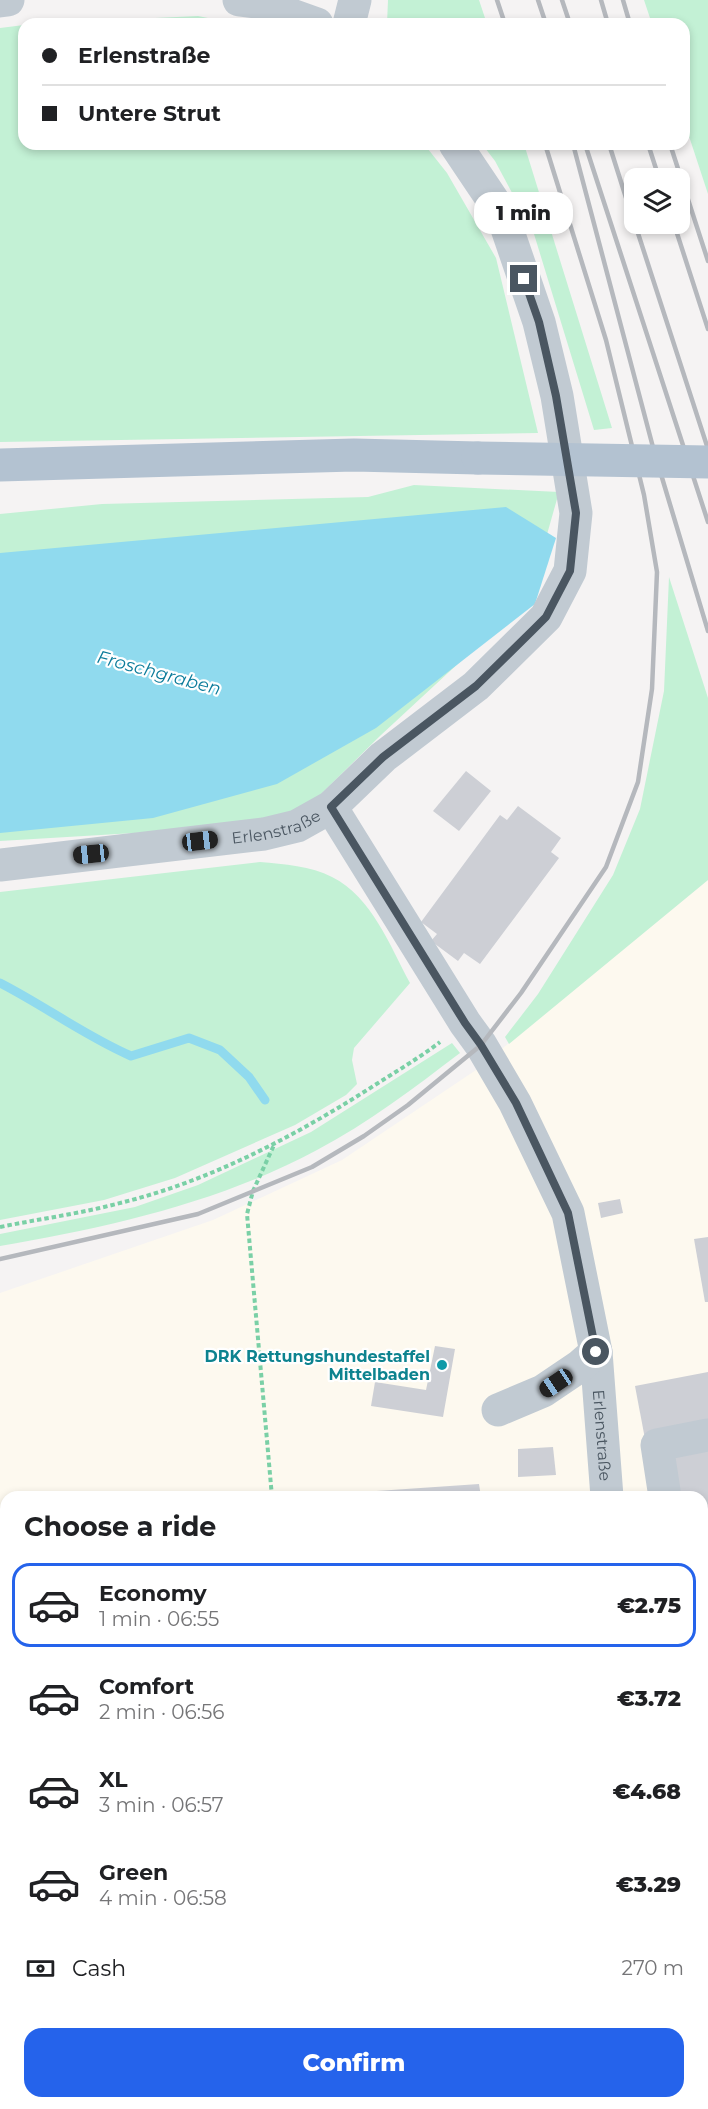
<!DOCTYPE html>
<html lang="en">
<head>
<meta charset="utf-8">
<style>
	body { margin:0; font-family:Montserrat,sans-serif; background:#f2f2f2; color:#202124; height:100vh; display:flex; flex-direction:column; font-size:22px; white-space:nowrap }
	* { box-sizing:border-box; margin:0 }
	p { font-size:20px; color:#757577 }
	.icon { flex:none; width:33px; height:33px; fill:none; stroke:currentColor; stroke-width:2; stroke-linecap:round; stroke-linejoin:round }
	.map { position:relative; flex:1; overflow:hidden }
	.drawer { position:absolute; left:0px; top:1491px; width:708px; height:618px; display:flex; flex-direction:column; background:#fff; border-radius:18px 18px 0 0; box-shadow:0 3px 9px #0003 }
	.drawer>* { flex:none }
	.top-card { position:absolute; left:18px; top:18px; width:672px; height:132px; border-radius:18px; box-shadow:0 3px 9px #0003; display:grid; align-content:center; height:132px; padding:0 24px; background:#fff }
	.fabs { position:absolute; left:624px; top:168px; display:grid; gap:12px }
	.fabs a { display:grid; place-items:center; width:66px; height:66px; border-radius:12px; background:#fff; box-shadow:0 3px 9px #0003; font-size:30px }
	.end { position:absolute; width:27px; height:27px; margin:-14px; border:8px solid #4a5661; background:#fff; box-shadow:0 0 0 3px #fff }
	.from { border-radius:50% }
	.bubble { position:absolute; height:42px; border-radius:18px; background:#fff; box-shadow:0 3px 9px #0003; font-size:20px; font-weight:800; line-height:42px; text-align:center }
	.car { position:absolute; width:18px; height:36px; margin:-18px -9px; border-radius:8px; box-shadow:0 0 4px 2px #0007; background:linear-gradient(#222 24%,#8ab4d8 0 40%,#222 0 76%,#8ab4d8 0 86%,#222 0) }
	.top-card b { display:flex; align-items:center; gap:21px; height:57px; font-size:22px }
	.top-card b+b { border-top:2px solid #e0e0e0 }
	.top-card i { width:15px; height:15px; background:#202124 }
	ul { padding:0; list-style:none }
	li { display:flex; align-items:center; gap:18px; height:84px; margin:0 12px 9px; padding:0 12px; border:3px solid transparent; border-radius:18px }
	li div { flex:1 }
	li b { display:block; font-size:22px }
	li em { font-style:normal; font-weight:800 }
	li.selected { border-color:#2563eb }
	li>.icon { width:54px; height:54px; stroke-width:1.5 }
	h2 { padding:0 24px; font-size:27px; line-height:72px }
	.pay { display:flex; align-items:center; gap:15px; height:66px; padding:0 24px; font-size:22px }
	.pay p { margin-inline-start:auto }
	.cta { display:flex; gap:12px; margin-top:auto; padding:12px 24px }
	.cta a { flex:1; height:69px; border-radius:18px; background:#2563eb; color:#fff; font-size:24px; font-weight:800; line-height:69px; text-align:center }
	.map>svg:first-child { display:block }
</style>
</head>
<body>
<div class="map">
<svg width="708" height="2109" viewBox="0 0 708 2109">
	<rect width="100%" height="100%" fill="#f5f3f3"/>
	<path fill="#fdf9ef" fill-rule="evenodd" d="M708 880V2109H0V1293L213 1220 342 1160 476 1070ZM6 1497H702V2103H6Z"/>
	<g fill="#c3f1d5">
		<path d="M388 0H479L487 24H387Z"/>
		<path d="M644 0H708V194L684 121V24H652Z"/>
		<path d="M198 16 238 24H36L48 23Z"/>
		<path d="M24 25V144H424L447 173 496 258 538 433 0 442V28Z"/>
		<path d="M482 144H524L612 428 594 430 534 234 495 161Z"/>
		<path d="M414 485 559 492 529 598 381 735 318 797 286 816 168 831 0 841V514L102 504 368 497Z"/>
		<path d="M669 577 708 698V880L509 1044 505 1037 538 994 613 875 640 809 664 691Z"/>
		<path d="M260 862C284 864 311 866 332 877 372 897 390 946 410 983L354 1048 352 1060 357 1084 346 1095 295 1125 175 1178 104 1200 0 1220V892Z"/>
		<path d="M452 1043 460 1053C414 1088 368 1123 317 1150 221 1202 107 1228 0 1246V1234L135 1207 198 1185 311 1132Z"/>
	</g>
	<path fill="#90daee" d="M506 507 556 538 535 604 376 728 277 784 153 818 0 833V553Z"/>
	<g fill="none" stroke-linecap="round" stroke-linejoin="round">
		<path stroke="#90daee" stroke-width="9" d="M0 983C45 1006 85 1036 131 1056L189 1038 220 1050 249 1077 265 1100"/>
	</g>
	<g fill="#cdcfd5">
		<path d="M466 771 491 791 459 831 433 811Z"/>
		<path d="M518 806 561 838 551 852 559 858 480 964 464 953 458 961 431 941 437 934 421 922 500 815 507 820Z"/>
		<path d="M620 1199 623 1213 601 1218 598 1203Z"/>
		<path d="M708 1237V1302H705L694 1239Z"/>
		<path d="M435 1346 455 1349 443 1417 371 1406 375 1382 426 1390Z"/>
		<path d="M708 1372V1428L645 1439 635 1386Z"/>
		<path d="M708 1446V1551L702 1552V1497H680L672 1453Z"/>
		<path d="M553 1447 556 1475 518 1477V1449Z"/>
		<path d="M479 1484 481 1497H362V1492Z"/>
		<rect x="0" y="1630" width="6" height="320"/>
		<rect x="0" y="2063" width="6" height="25"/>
		<path d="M702 2092H708V2109H687L686 2103H702Z"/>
		<path d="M391 2103H564V2109H392Z"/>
	</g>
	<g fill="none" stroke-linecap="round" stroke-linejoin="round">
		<g stroke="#7ad0a6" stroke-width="4" stroke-dasharray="4.5 3" stroke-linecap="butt">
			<path d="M0 1227C39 1219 78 1214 116 1204 209 1182 295 1136 375 1085 397 1071 419 1058 440 1042"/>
			<path d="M272 1497 247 1214 253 1191 274 1145"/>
			<path d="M339 2103 341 2109"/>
		</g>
		<g stroke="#c1cad2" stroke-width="33">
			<path d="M239 0 255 2 317 24"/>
			<path d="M0 1 8 0"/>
			<path d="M349 24 355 0"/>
			<path id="s1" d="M331 807 465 1023 481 1045 515 1103 568 1213 596 1352 607 1497"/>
			<path id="s2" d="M0 865 264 834 297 826 331 807 383 757 476 686 546 617 570 571 576 513 557 396 539 322 502 214 455 144"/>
			<path d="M498 1410 543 1391 580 1366 596 1352"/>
			<path d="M665 1497 657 1445 708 1435"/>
			<path d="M702 1593 708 1592"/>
			<path d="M702 1798 708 1835"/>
			<path d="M0 1964H6"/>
			<path d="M702 2035 708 2034"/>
			<path d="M382 2103V2109"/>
			<path d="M643 2103V2109"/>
			<path d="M73 2109V2103"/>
		</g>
		<path stroke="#b3c2d1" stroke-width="33" d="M0 465 354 455 478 458"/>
		<g stroke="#b5b8bd" stroke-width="4.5">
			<path d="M497 0 505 24"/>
			<path d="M538 0 546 24"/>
			<path d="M562 0 570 24"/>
			<path d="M601 0 608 24"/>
			<path d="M623 0 630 24"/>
			<path d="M573 144 654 451 708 631"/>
			<path d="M585 144 708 522"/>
			<path d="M609 144 634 223"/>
			<path d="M648 144 659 178"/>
			<path d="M670 144 708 261"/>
			<path d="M635 224 708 449"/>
			<path d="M674 224 708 329"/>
			<path d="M0 1259 198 1214 312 1167 364 1136 408 1105 481 1045 521 993 606 867 638 782 652 689 657 572 644 495 606 340 545 144"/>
		</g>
		<path stroke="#b3c2d1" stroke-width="33" d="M478 458 708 462"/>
	</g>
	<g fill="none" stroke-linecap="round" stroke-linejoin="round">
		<path stroke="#4a5661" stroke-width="8" d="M524 279 539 322 556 396 576 513 570 571 546 617 532 631 476 686 383 757 331 807 465 1023 481 1045 516 1103 568 1213 596 1352"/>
	</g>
	<circle fill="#0f9aa8" stroke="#fff" stroke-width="2" cx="442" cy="1365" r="6"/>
	<g text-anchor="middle" stroke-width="4.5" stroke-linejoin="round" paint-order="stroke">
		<g font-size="16" fill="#4a5661" stroke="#fff">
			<text dy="6" stroke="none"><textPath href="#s2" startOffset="279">Erlenstraße</textPath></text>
			<text dy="6" stroke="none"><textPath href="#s1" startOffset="696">Erlenstraße</textPath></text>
		</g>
		<g font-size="16" font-weight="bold" fill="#0d838f" stroke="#fff" text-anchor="end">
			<text x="430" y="1362">DRK Rettungshundestaffel<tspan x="430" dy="18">Mittelbaden</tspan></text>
		</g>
		<g font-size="18" font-style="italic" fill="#0c7c9b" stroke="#fff">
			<text transform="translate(159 673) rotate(15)" y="6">Froschgraben</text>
		</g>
	</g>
</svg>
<div class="fabs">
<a><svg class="icon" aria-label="layers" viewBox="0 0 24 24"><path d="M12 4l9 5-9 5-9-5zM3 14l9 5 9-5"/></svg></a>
</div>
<i class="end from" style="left:596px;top:1352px"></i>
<i class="end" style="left:524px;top:279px"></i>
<div class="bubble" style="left:474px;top:192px;width:99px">1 min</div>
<i class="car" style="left:200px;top:841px;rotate:83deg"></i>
<i class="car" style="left:91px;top:854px;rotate:264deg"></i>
<i class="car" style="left:556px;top:1383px;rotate:236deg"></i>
<div class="top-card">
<b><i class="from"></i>Erlenstraße</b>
<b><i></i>Untere Strut</b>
</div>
<section class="drawer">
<h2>Choose a ride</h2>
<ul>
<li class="selected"><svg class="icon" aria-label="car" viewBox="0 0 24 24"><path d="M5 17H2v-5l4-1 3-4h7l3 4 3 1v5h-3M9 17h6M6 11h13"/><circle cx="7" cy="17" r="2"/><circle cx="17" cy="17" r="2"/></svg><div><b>Economy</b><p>1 min · 06:55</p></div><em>€2.75</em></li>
<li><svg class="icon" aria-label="car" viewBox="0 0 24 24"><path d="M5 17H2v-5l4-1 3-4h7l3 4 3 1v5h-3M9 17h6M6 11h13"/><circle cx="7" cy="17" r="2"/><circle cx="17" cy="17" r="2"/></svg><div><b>Comfort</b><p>2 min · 06:56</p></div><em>€3.72</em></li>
<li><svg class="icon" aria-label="car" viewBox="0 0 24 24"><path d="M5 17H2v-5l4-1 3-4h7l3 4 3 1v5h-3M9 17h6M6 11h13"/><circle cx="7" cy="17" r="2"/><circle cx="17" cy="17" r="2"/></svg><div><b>XL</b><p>3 min · 06:57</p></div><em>€4.68</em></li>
<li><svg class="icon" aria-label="car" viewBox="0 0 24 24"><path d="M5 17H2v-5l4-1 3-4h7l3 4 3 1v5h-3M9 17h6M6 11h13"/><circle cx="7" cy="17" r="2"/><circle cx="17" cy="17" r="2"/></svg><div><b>Green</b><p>4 min · 06:58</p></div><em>€3.29</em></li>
</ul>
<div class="pay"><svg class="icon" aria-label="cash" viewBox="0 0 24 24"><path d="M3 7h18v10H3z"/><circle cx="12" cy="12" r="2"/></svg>Cash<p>270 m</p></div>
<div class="cta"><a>Confirm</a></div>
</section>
</div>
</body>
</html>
